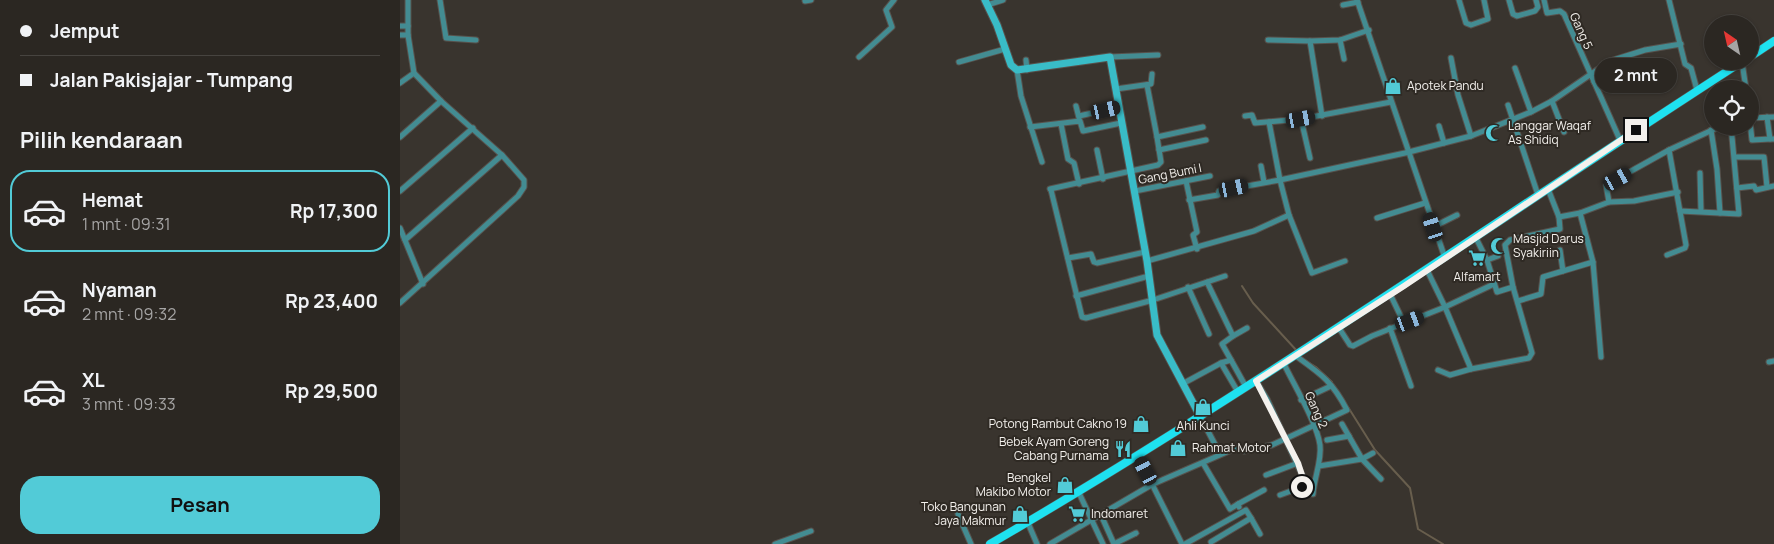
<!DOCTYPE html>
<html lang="id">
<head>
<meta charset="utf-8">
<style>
	body { margin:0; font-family:Manrope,sans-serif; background:#37332f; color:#f1f3f6; height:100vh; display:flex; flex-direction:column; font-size:19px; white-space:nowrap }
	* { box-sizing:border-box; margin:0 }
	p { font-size:16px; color:#a6a5a5 }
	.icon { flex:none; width:28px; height:28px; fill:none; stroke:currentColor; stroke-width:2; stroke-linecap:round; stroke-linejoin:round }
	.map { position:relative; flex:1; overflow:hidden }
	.drawer { display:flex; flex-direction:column; background:#2b2722; width:400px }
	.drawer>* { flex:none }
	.guide { display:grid; align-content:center; height:110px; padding:0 20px; background:#2b2722 }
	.needle { width:32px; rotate:326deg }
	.tools { position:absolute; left:1304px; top:15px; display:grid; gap:10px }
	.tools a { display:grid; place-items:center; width:55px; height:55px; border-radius:50%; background:#2b2722; box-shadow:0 1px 4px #0004,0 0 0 1px #474440; font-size:25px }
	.end { position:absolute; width:22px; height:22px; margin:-11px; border:6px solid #f4f1ed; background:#111; box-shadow:0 0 0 2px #111 }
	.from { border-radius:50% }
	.bubble { position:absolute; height:35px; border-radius:18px; background:#2b2722; box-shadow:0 1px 4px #0004,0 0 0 1px #474440; font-size:16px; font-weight:700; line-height:35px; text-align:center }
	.car { position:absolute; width:15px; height:30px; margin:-15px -8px; border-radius:6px; box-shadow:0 0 4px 1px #0007; background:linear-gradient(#222 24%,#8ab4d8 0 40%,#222 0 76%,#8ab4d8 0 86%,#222 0) }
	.guide b { display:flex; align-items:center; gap:18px; height:48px; font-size:19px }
	.guide b+b { border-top:1px solid #474440 }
	.guide i { width:12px; height:12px; background:#f1f3f6 }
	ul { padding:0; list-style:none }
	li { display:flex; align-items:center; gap:15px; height:82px; margin:0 10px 8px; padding:0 10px; border:2px solid transparent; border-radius:20px }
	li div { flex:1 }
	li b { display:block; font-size:19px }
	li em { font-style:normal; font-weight:700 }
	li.selected { border-color:#52cbd7 }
	li>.icon { width:45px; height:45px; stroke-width:1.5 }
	h2 { padding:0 20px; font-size:22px; line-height:60px }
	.action { display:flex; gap:10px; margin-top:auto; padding:10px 20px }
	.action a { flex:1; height:58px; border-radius:20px; background:#52cbd7; color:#111; font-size:20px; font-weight:700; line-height:58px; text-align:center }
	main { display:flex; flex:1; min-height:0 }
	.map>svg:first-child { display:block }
</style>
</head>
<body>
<main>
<section class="drawer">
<div class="guide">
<b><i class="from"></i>Jemput</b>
<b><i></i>Jalan Pakisjajar - Tumpang</b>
</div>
<h2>Pilih kendaraan</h2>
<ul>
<li class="selected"><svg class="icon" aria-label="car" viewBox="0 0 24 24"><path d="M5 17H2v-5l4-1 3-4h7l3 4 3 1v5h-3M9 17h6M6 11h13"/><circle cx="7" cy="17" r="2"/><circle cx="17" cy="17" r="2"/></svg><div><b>Hemat</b><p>1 mnt · 09:31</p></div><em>Rp 17,300</em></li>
<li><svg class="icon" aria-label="car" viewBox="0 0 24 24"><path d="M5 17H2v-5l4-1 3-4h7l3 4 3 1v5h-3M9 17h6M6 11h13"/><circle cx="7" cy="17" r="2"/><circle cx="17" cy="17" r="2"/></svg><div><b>Nyaman</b><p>2 mnt · 09:32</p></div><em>Rp 23,400</em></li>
<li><svg class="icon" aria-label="car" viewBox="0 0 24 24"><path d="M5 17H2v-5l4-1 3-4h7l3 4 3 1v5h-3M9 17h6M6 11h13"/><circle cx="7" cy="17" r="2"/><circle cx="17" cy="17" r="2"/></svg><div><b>XL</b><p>3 mnt · 09:33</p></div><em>Rp 29,500</em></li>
</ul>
<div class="action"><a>Pesan</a></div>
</section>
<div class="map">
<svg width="1374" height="544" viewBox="0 0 1374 544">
	<rect width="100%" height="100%" fill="#39342e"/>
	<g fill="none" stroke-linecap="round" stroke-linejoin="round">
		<g stroke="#685e4d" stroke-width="2">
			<path d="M842 286 853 303 897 351"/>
			<path d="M903 359 916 367 932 382"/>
			<path d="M948 407 975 450 1010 488 1018 529 1043 544"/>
		</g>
		<g stroke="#57524d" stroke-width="7">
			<g id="street">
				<path d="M40 0 46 38 76 40"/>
				<path d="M957 0 1045 258"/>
				<path d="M1059 0 1066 23 1071 25 1088 19 1084 0"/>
				<path d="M1109 0 1113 14 1117 16 1135 11 1138 7 1136 0"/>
				<path d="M1144 0 1147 13 1160 11 1164 14 1220 140"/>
				<path d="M1269 0 1285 64 1291 68 1297 90"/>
				<path d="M405 1 411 0"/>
				<path d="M587 5 603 0"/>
				<path d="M943 5 958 2"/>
				<path d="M0 26H8"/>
				<path d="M0 35H8"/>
				<path d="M868 40 910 41"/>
				<path d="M940 40 944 59"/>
				<path d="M459 57 492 27 486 10 494 0"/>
				<path d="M710 57 758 55"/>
				<path d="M1051 58 1058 95 1071 136"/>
				<path d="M626 60 627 70"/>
				<path d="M559 62 605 49"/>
				<path d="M1342 62 1346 89"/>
				<path d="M1115 68 1131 112"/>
				<path d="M617 70 621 96 642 162"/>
				<path d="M1194 82 1217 71"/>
				<path d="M0 83 14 73"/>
				<path d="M747 85 757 137"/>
				<path d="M716 89 751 84 752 74"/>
				<path d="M1152 101 1164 132"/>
				<path d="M1108 105 1138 195"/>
				<path d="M676 106 679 118"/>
				<path d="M679 116 719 107"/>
				<path d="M845 116 852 115 855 123 901 119"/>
				<path d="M922 116 910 41 940 40 969 30"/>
				<path d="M1367 117 1370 139H1374"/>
				<path d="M1350 118 1374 117"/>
				<path d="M1350 122 1352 140 1370 139"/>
				<path d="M661 124 668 159 674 163 679 184"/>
				<path d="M1039 126 1044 143"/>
				<path d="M630 127 680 121 683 131 721 123"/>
				<path d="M1311 130 1317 169 1320 213"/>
				<path d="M0 137 41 101"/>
				<path d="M697 150 703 179"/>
				<path d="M759 150 806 140"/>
				<path d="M1335 157H1364L1367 187"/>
				<path d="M910 158 901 119 991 102"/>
				<path d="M861 166 864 182"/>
				<path d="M1300 173 1301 211"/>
				<path d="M786 181 797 232 793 235 797 249"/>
				<path d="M1337 188 1354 186 1356 190 1374 186"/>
				<path d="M650 189 758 165 761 162 757 137 803 127"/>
				<path d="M651 190 682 317 686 318 753 300 807 282 833 336 847 328"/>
				<path d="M0 191 73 128"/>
				<path d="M735 191 810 176"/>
				<path d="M789 200 818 195 819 191 880 180 869 122"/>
				<path d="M1209 202 1234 201 1278 192"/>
				<path d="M1280 211 1339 214 1331 126"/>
				<path d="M1180 213 1209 202 1206 185 1269 150 1321 126"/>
				<path d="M889 215 912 273 945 261"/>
				<path d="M1159 217 1180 213 1193 262 1201 357"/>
				<path d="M977 218 1025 203"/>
				<path d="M1033 227 1057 215"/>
				<path d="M0 228 23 284"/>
				<path d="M1076 238 1087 260 1097 292 1113 287"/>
				<path d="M5 240 102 155"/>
				<path d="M1160 250 1163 271 1193 262"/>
				<path d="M1267 255 1285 248 1286 245 1269 150"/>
				<path d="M668 258 691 254 694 262 697 263 745 252"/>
				<path d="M1087 260 1098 256"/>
				<path d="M747 261 854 231 889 215 880 180 1005 153 1071 136 1131 112 1152 101 1210 61 1245 50 1281 44"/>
				<path d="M1027 270 1045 307 1071 369 1129 358 1132 353 1113 287 1105 245 1110 240 1160 229 1159 217 1148 189"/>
				<path d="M807 282 825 276"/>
				<path d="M788 287 809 334"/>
				<path d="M990 294 1004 323"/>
				<path d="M676 296 749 276"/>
				<path d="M1118 301 1141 294 1143 277 1163 271"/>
				<path d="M0 303 118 196 124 187V180L102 155 41 101 14 73 8 35V0"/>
				<path d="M939 328 950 345 953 346 972 336 1045 307 1094 284"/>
				<path d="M990 328 1011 386"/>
				<path d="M831 360 846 387"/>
				<path d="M1369 362 1374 361"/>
				<path d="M821 363 838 392"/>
				<path d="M884 364C894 385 917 423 920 445 922 461 914 478 913 494"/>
				<path d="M1038 370 1050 375 1071 369"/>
				<path d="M856 381 867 399 904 479 902 487 880 495"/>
				<path d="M784 383 821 363 831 360 822 344 833 336"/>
				<path d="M901 400 931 386"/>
				<path d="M800 416 820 454"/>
				<path d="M927 440 949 436"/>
				<path d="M973 453 962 459 981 479"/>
				<path d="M738 456 782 544"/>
				<path d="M803 463 830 509 838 504"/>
				<path d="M919 466 962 459 942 424"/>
				<path d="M866 475 898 463"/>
				<path d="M679 493 703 544"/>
				<path d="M839 507 838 504 864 490"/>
				<path d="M558 514 571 544"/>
				<path d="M701 515 714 544"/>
				<path d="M851 518 860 534"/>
				<path d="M628 523 637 544"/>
				<path d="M375 544 411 531"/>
				<path d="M650 544 753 484 836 448 844 451 872 445 947 410C932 381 921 374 896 356"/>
				<path d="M714 544 736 533"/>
				<path d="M785 544 846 510 851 518 811 542"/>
			</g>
		</g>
		<g stroke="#57524d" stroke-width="9">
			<path id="secondary" d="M585 0 597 25 611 65 617 70 710 57 747 261 757 335 800 416"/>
		</g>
		<g stroke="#57524d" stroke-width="9">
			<g id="primary">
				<path d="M1350 57 1374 41"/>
				<path d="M590 544C848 394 1092 223 1343 61"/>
			</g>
		</g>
		<use href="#street" stroke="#438c92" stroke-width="5"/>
		<use href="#secondary" stroke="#39bcc7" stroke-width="7"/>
		<use href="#primary" stroke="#1ee1f0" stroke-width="8"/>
	</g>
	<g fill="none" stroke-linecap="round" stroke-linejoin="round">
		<path stroke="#f4f1ed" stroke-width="6" d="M902 487 904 481 898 463 856 381 1004 286 1236 130"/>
	</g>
	<defs>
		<g id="shop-bare" transform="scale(1.35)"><path d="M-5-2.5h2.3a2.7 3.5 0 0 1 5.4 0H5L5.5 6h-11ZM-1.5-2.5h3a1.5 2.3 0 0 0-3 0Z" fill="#52cbd7" stroke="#2f2a24" stroke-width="2.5" paint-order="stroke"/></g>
		<g id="mosque-bare" transform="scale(1.35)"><path d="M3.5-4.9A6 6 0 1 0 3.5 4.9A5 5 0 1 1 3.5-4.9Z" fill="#52cbd7" stroke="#2f2a24" stroke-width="2.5" paint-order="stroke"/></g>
		<g id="supermarket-bare" transform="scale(1.35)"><path d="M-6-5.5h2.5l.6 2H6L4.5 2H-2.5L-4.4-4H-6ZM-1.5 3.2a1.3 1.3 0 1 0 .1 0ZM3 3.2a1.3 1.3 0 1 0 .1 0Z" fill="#52cbd7" stroke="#2f2a24" stroke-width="2.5" paint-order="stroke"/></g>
		<g id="restaurant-bare" transform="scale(1.35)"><path d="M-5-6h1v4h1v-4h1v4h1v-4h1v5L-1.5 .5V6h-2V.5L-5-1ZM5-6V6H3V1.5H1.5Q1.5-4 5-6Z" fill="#52cbd7" stroke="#2f2a24" stroke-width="2.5" paint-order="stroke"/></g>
	</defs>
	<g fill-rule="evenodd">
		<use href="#shop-bare" x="993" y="86"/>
		<use href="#mosque-bare" x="1094" y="133"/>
		<use href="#mosque-bare" x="1099" y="246"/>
		<use href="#supermarket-bare" x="1077" y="258"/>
		<use href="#shop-bare" x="803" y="407"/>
		<use href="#shop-bare" x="741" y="424"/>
		<use href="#shop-bare" x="778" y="448"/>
		<use href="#restaurant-bare" x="723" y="449"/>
		<use href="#shop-bare" x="665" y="485"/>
		<use href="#shop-bare" x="620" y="514"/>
		<use href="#supermarket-bare" x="677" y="514"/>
	</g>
	<g text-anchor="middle" stroke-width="4" stroke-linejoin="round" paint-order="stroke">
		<g font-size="12" fill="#f4f1ed" stroke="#2f2a24">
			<text transform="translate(1181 31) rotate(66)" y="4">Gang 5</text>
			<text transform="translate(770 174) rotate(-11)" y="4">Gang Bumi I</text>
			<text transform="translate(916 410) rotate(66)" y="4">Gang 2</text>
		</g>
		<g font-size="12" fill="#f4f1ed" stroke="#2f2a24" text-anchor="start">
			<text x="1007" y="90">Apotek Pandu</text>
			<text x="1108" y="130">Langgar Waqaf<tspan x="1108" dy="14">As Shidiq</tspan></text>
			<text x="1113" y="243">Masjid Darus<tspan x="1113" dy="14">Syakiriin</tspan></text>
			<text x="1077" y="281" text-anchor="middle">Alfamart</text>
			<text x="727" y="428" text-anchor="end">Potong Rambut Cakno 19</text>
			<text x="803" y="430" text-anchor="middle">Ahli Kunci</text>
			<text x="709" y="446" text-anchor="end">Bebek Ayam Goreng<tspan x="709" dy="14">Cabang Purnama</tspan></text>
			<text x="792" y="452">Rahmat Motor</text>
			<text x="651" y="482" text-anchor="end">Bengkel<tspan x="651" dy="14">Makibo Motor</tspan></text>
			<text x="606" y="511" text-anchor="end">Toko Bangunan<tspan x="606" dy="14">Jaya Makmur</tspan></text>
			<text x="691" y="518">Indomaret</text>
		</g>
	</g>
</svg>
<div class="tools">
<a><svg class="needle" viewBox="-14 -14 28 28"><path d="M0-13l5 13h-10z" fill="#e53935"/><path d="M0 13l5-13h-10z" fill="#a6a5a5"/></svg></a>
<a><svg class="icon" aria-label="locate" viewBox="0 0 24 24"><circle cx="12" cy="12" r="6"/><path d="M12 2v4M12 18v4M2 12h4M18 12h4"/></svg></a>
</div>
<i class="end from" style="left:902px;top:487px"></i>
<i class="end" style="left:1236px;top:130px"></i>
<div class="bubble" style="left:1195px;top:58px;width:82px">2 mnt</div>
<i class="car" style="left:706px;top:110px;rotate:77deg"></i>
<i class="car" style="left:901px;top:119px;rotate:80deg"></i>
<i class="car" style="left:1218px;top:179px;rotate:61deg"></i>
<i class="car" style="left:834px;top:188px;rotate:78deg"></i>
<i class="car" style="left:1033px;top:227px;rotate:342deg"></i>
<i class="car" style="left:1010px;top:321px;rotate:69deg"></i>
<i class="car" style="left:746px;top:471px;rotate:332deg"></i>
</div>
</main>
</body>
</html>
